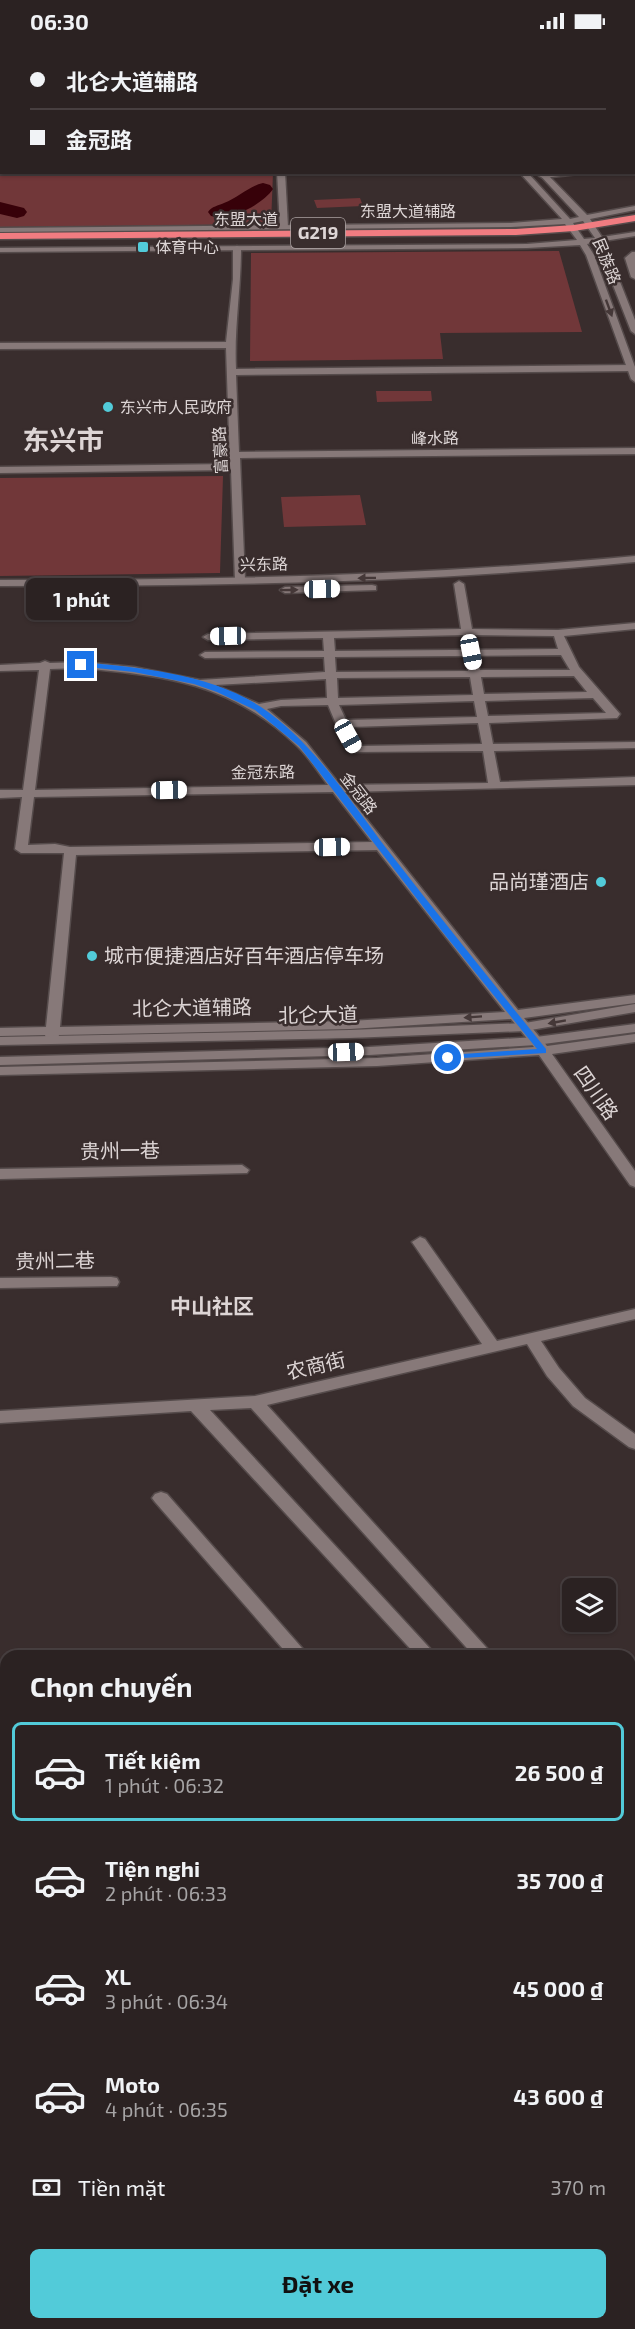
<!DOCTYPE html>
<html lang="vi">
<head>
<meta charset="utf-8">
<style>
	body { margin:0; font-family:"Exo 2","Noto Sans SC",sans-serif; background:#332a2a; color:#f1f3f6; height:100vh; display:flex; flex-direction:column; font-size:22px; white-space:nowrap }
	* { box-sizing:border-box; margin:0 }
	p { font-size:20px; color:#a6a4a5 }
	.icon { flex:none; width:33px; height:33px; fill:none; stroke:currentColor; stroke-width:2; stroke-linecap:round; stroke-linejoin:round }
	.map { position:relative; flex:1; overflow:hidden }
	.sheet { position:absolute; left:0px; top:1608px; width:636px; height:680px; display:flex; flex-direction:column; background:#2b2222; border-radius:18px 18px 0 0; box-shadow:0 2px 4px #0004,0 0 0 2px #473f40 }
	.sheet>* { flex:none }
	.top-card { position:absolute; left:0px; top:0px; width:636px; height:132px; box-shadow:0 2px 4px #0004,0 0 0 2px #473f40; display:grid; align-content:center; height:132px; padding:0 30px; background:#2b2222 }
	.fabs { position:absolute; left:562px; top:1536px; display:grid; gap:12px }
	.fabs a { display:grid; place-items:center; width:54px; height:54px; border-radius:9px; background:#2b2222; box-shadow:0 2px 4px #0004,0 0 0 2px #473f40; font-size:30px }
	.end { position:absolute; width:27px; height:27px; margin:-14px; border:8px solid #1a73e8; background:#fff; box-shadow:0 0 0 3px #fff }
	.from { border-radius:50% }
	.bubble { position:absolute; height:42px; border-radius:9px; background:#2b2222; box-shadow:0 2px 4px #0004,0 0 0 2px #473f40; font-size:20px; font-weight:700; line-height:42px; text-align:center }
	.car { position:absolute; width:18px; height:36px; margin:-18px -9px; border-radius:8px; box-shadow:0 0 4px 2px #0007; background:linear-gradient(#fff 24%,#345 0 40%,#fff 0 76%,#345 0 86%,#fff 0) }
	.top-card b { display:flex; align-items:center; gap:21px; height:57px; font-size:22px }
	.top-card b+b { border-top:2px solid #473f40 }
	.top-card i { width:15px; height:15px; background:#f1f3f6 }
	ul { padding:0; list-style:none }
	li { display:flex; align-items:center; gap:18px; height:99px; margin:0 12px 9px; padding:0 18px; border:3px solid transparent; border-radius:9px }
	li div { flex:1 }
	li b { display:block; font-size:22px }
	li em { font-style:normal; font-weight:700 }
	li.current { border-color:#52cbd9 }
	li>.icon { width:54px; height:54px; stroke-width:1.5 }
	h2 { padding:0 30px; font-size:27px; line-height:72px }
	.pay { display:flex; align-items:center; gap:15px; height:66px; padding:0 30px; font-size:22px }
	.pay p { margin-inline-start:auto }
	.primary-button { display:flex; gap:12px; margin-top:auto; padding:12px 30px }
	.primary-button a { flex:1; height:69px; border-radius:9px; background:#52cbd9; color:#111; font-size:24px; font-weight:700; line-height:69px; text-align:center }
	.status { display:flex; justify-content:space-between; align-items:center; height:42px; padding:0 30px; background:#2b2222; direction:ltr }
	.status svg { height:16px; fill:currentColor }
	.map>svg:first-child { display:block }
</style>
</head>
<body>
<div class="status"><b>06:30</b><svg viewBox="0 0 49 12"><path d="M0 12V9h3v3zM5 12V6h3v6zM10 12V3h3v9zM15 12V0h3v12zM26 1h20v11H26zM47 4h2v5h-2z"/></svg></div>
<div class="map">
<svg width="635" height="2287" viewBox="0 0 635 2287">
	<rect width="100%" height="100%" fill="#392d2d"/>
	<g fill="#713739">
		<path d="M0 41 2 130 273 131 271 182 0 185Z"/>
		<path d="M360 156 363 164 317 166 314 158Z"/>
		<path d="M559 209 582 290 440 291 443 317 250 319 251 211Z"/>
		<path d="M376 349H431L432 359 377 360Z"/>
		<path d="M223 434 220 531 0 534V436Z"/>
		<path d="M360 453 366 483 284 485 281 455Z"/>
	</g>
	<g fill="none" stroke-linecap="round" stroke-linejoin="round">
		<g fill="#370109" fill-rule="evenodd">
			<rect x="634" y="44" width="1" height="10"/>
			<path d="M263 141 270 143 273 147C262 163 230 179 211 174L208 170C212 164 218 164 224 161 238 156 249 144 263 141Z"/>
			<path d="M0 160 24 166 27 170 24 174 17 176 0 172Z"/>
		</g>
		<g stroke="#554b4b" stroke-width="3">
			<g id="street">
				<path d="M125 0H148L121 2Z"/>
				<path d="M588 0 598 2H589Z"/>
				<rect x="0" y="8" width="2" height="4"/>
				<rect x="634" y="13" width="1" height="4"/>
				<rect x="634" y="27" width="1" height="4"/>
				<rect x="634" y="43" width="1" height="4"/>
				<rect x="634" y="69" width="1" height="4"/>
				<rect x="634" y="107" width="1" height="4"/>
				<path d="M277 130H285L288 185 284 187 280 185Z"/>
				<path d="M559 130H596L543 136 539 134Z"/>
				<path d="M237 204 241 206C241 247 234 287 236 327L631 323 635 325 631 329 236 333 239 410 635 406V412L240 416 245 538 240 541 235 538 231 428 0 431V425L230 422 226 306 0 307V301L226 300 233 237V206Z"/>
				<path d="M632 210H635V237L631 235 625 216Z"/>
				<path d="M459 539 464 542 472 587 558 588 635 581V587L564 594 579 625 620 672 617 676 489 681 493 702 635 700V706L494 709 500 740 635 735V743L345 750 518 968 635 953V961L524 976 547 1004 635 992V1000L552 1012 635 1129V1145L630 1143 539 1013 377 1024 0 1033V1025L377 1016 534 1005 511 977 350 987 59 993 57 999H47L45 993 0 994V986L46 985 64 811H21L15 807 22 755 0 756V748H23L39 628 0 629V623L40 621 45 619 50 621 81 620 134 625 200 638 325 630 324 615 205 616 200 613 205 610 324 609 323 596 208 598 203 595 208 592 461 587 454 542ZM463 593 465 601 469 602 474 599 473 593 554 594 558 607 335 609 334 596ZM561 613 570 628H480L477 621 473 620 467 623 468 629 336 630 335 615ZM81 626C167 634 231 641 296 703 308 714 318 730 328 743L35 748 50 627ZM574 634 587 650 484 652 481 635ZM470 635 473 653 338 656 337 636ZM326 637 327 656 281 658 259 662 215 643ZM593 656 606 671 488 674 485 659ZM474 659 477 675 346 678 339 663ZM328 663 336 682 355 710 483 709 488 741 340 743 306 700 267 667 281 664ZM478 681 482 702 362 704 350 685ZM333 750 372 800 70 805 55 802 28 803 34 755ZM377 808 505 970 350 979 60 985 76 813Z"/>
				<path d="M242 1123 249 1128 247 1131 0 1137V1127Z"/>
				<path d="M420 1195 425 1197 497 1299 635 1267V1277L541 1299 559 1326 585 1356 635 1392V1407L629 1405 573 1364 547 1334 527 1302 267 1363 494 1614H474L251 1366 210 1368 437 1614H417L191 1369 0 1381V1369L255 1354 482 1302 412 1200Z"/>
				<path d="M111 1235 117 1236 119 1240 117 1244 0 1246V1236Z"/>
				<path d="M161 1450 167 1452 309 1614H289L155 1460 152 1456 155 1452Z"/>
				<rect x="0" y="1683" width="6" height="16"/>
				<path d="M630 1782 635 1784V1804L630 1802Z"/>
				<path d="M630 1842 635 1844V1867L630 1865Z"/>
				<path d="M630 1942 635 1944V1967L630 1965Z"/>
				<path d="M0 2081 6 2083V2115L0 2113Z"/>
				<path d="M73 2282H97L98 2287H74Z"/>
			</g>
		</g>
		<g stroke="#554b4b" stroke-width="3">
			<g id="secondary">
				<path d="M394 0H407L390 2Z"/>
				<path d="M2 33V38H0V34Z"/>
				<path d="M519 130H527L570 177 579 175 537 130H545L587 173 635 164V168L590 177 602 195 635 190V194L604 199 635 278V292L631 289 596 200 587 202 594 213 635 325V340L631 337 586 213 580 203 527 206 0 210V206L527 202 577 198 565 182 511 185 0 190V186L511 181 562 177ZM583 179 595 196 584 197 573 181Z"/>
				<path d="M635 514V520C424 541 212 544 0 544V538C212 538 424 534 635 514Z"/>
				<path d="M372 543 376 544V548L285 551 280 548 285 545Z"/>
				<path d="M635 962V970L525 989 350 996 0 1003V995L350 988 525 981Z"/>
				<path d="M635 982V990L536 1003 369 1013 0 1023V1015L369 1005 536 995Z"/>
				<path d="M635 1934V1952L630 1954V1936Z"/>
				<rect x="0" y="1990" width="6" height="18"/>
			</g>
		</g>
		<g stroke="#554b4b" stroke-width="3">
			<path id="highway" d="M635 173V179L574 189 516 193 0 197V191L516 187 574 183Z"/>
		</g>
		<use href="#street" fill="#877979" fill-rule="evenodd"/>
		<use href="#secondary" fill="#877979" fill-rule="evenodd"/>
		<use href="#highway" fill="#f17c81" fill-rule="evenodd"/>
	</g>
	<defs><path id="oneway-solid" d="M-6-.8H1V-3.2L6.5 0L1 3.2V.8H-6Z" transform="scale(1.5)"/></defs>
	<g fill="#453838">
		<use href="#oneway-solid" transform="translate(609 266) rotate(70)"/>
		<use href="#oneway-solid" transform="translate(367 536) rotate(179)"/>
		<use href="#oneway-solid" transform="translate(289 548) rotate(-1)"/>
		<use href="#oneway-solid" transform="translate(473 975) rotate(176)"/>
		<use href="#oneway-solid" transform="translate(557 980) rotate(170)"/>
	</g>
	<path fill="#1a73e8" d="M81 620C140 626 209 631 261 665 315 701 351 761 390 811 441 877 494 942 546 1007V1011L445 1017 443 1016 448 1013 537 1007 441 888 299 704 255 668 217 650 194 642 134 630 78 624Z"/>
	<g fill="#52cbd9" stroke="#392d2d" stroke-width="2">
		<rect x="137" y="199" width="12" height="12" rx="3"/>
		<circle cx="108" cy="365" r="6"/>
		<circle cx="601" cy="840" r="6"/>
		<circle cx="92" cy="914" r="6"/>
	</g>
	<g text-anchor="middle" stroke-width="5" stroke-linejoin="round" paint-order="stroke">
		<g font-size="16" fill="#ddd5d5" stroke="#392d2d">
			<text x="408" y="175">东盟大道辅路</text>
			<text x="246" y="183">东盟大道</text>
			<text transform="translate(607 219) rotate(68)" y="6">民族路</text>
			<text transform="translate(435 396) rotate(-1)" y="6">峰水路</text>
			<text transform="translate(220 408) rotate(-93)" y="6">富豪路</text>
			<text transform="translate(264 522) rotate(-1)" y="6">兴东路</text>
			<text transform="translate(263 730) rotate(-1)" y="6">金冠东路</text>
			<text transform="translate(359 751) rotate(52)" y="6">金冠路</text>
		</g>
		<g font-size="16" fill="#ddd5d5" stroke="#392d2d" text-anchor="start">
			<text x="155" y="211">体育中心</text>
			<text x="120" y="371">东兴市人民政府</text>
		</g>
		<rect fill="#392d2d" stroke="#aca3a3" stroke-width="1.5" x="291" y="176" width="54" height="30" rx="4.5"/>
		<g font-size="18" font-weight="bold" fill="#ddd5d5">
			<text x="318" y="197">G219</text>
		</g>
		<g font-size="20" fill="#ddd5d5" stroke="#392d2d" text-anchor="end">
			<text x="589" y="847">品尚瑾酒店</text>
			<text x="104" y="921" text-anchor="start">城市便捷酒店好百年酒店停车场</text>
		</g>
		<g font-size="20" fill="#ddd5d5" stroke="#392d2d">
			<text transform="translate(192 966) rotate(-1)" y="7">北仑大道辅路</text>
			<text transform="translate(318 973) rotate(-1)" y="7">北仑大道</text>
			<text transform="translate(596 1051) rotate(55)" y="7">四川路</text>
			<text transform="translate(120 1109) rotate(-1)" y="7">贵州一巷</text>
			<text transform="translate(55 1219) rotate(-1)" y="7">贵州二巷</text>
			<text transform="translate(316 1324) rotate(-13)" y="7">农商街</text>
		</g>
		<g font-size="21" font-weight="bold" fill="#ddd5d5" stroke="#392d2d">
			<text x="212" y="1272">中山社区</text>
		</g>
		<g font-size="27" font-weight="bold" fill="#ddd5d5" stroke="#392d2d">
			<text x="63" y="408">东兴市</text>
		</g>
	</g>
</svg>
<div class="fabs">
<a><svg class="icon" aria-label="layers" viewBox="0 0 24 24"><path d="M12 4l9 5-9 5-9-5zM3 14l9 5 9-5"/></svg></a>
</div>
<i class="end from" style="left:448px;top:1016px"></i>
<i class="end" style="left:81px;top:623px"></i>
<div class="bubble" style="left:26px;top:536px;width:111px">1 phút</div>
<i class="car" style="left:322px;top:547px;rotate:89deg"></i>
<i class="car" style="left:228px;top:594px;rotate:269deg"></i>
<i class="car" style="left:471px;top:610px;rotate:169deg"></i>
<i class="car" style="left:348px;top:694px;rotate:151deg"></i>
<i class="car" style="left:169px;top:748px;rotate:89deg"></i>
<i class="car" style="left:332px;top:805px;rotate:89deg"></i>
<i class="car" style="left:346px;top:1010px;rotate:88deg"></i>
<div class="top-card">
<b><i class="from"></i>北仑大道辅路</b>
<b><i></i>金冠路</b>
</div>
<section class="sheet">
<h2>Chọn chuyến</h2>
<ul>
<li class="current"><svg class="icon" aria-label="car" viewBox="0 0 24 24"><path d="M5 17H2v-5l4-1 3-4h7l3 4 3 1v5h-3M9 17h6M6 11h13"/><circle cx="7" cy="17" r="2"/><circle cx="17" cy="17" r="2"/></svg><div><b>Tiết kiệm</b><p>1 phút · 06:32</p></div><em>26 500 ₫</em></li>
<li><svg class="icon" aria-label="car" viewBox="0 0 24 24"><path d="M5 17H2v-5l4-1 3-4h7l3 4 3 1v5h-3M9 17h6M6 11h13"/><circle cx="7" cy="17" r="2"/><circle cx="17" cy="17" r="2"/></svg><div><b>Tiện nghi</b><p>2 phút · 06:33</p></div><em>35 700 ₫</em></li>
<li><svg class="icon" aria-label="car" viewBox="0 0 24 24"><path d="M5 17H2v-5l4-1 3-4h7l3 4 3 1v5h-3M9 17h6M6 11h13"/><circle cx="7" cy="17" r="2"/><circle cx="17" cy="17" r="2"/></svg><div><b>XL</b><p>3 phút · 06:34</p></div><em>45 000 ₫</em></li>
<li><svg class="icon" aria-label="car" viewBox="0 0 24 24"><path d="M5 17H2v-5l4-1 3-4h7l3 4 3 1v5h-3M9 17h6M6 11h13"/><circle cx="7" cy="17" r="2"/><circle cx="17" cy="17" r="2"/></svg><div><b>Moto</b><p>4 phút · 06:35</p></div><em>43 600 ₫</em></li>
</ul>
<div class="pay"><svg class="icon" aria-label="cash" viewBox="0 0 24 24"><path d="M3 7h18v10H3z"/><circle cx="12" cy="12" r="2"/></svg>Tiền mặt<p>370 m</p></div>
<div class="primary-button"><a>Đặt xe</a></div>
</section>
</div>
</body>
</html>
